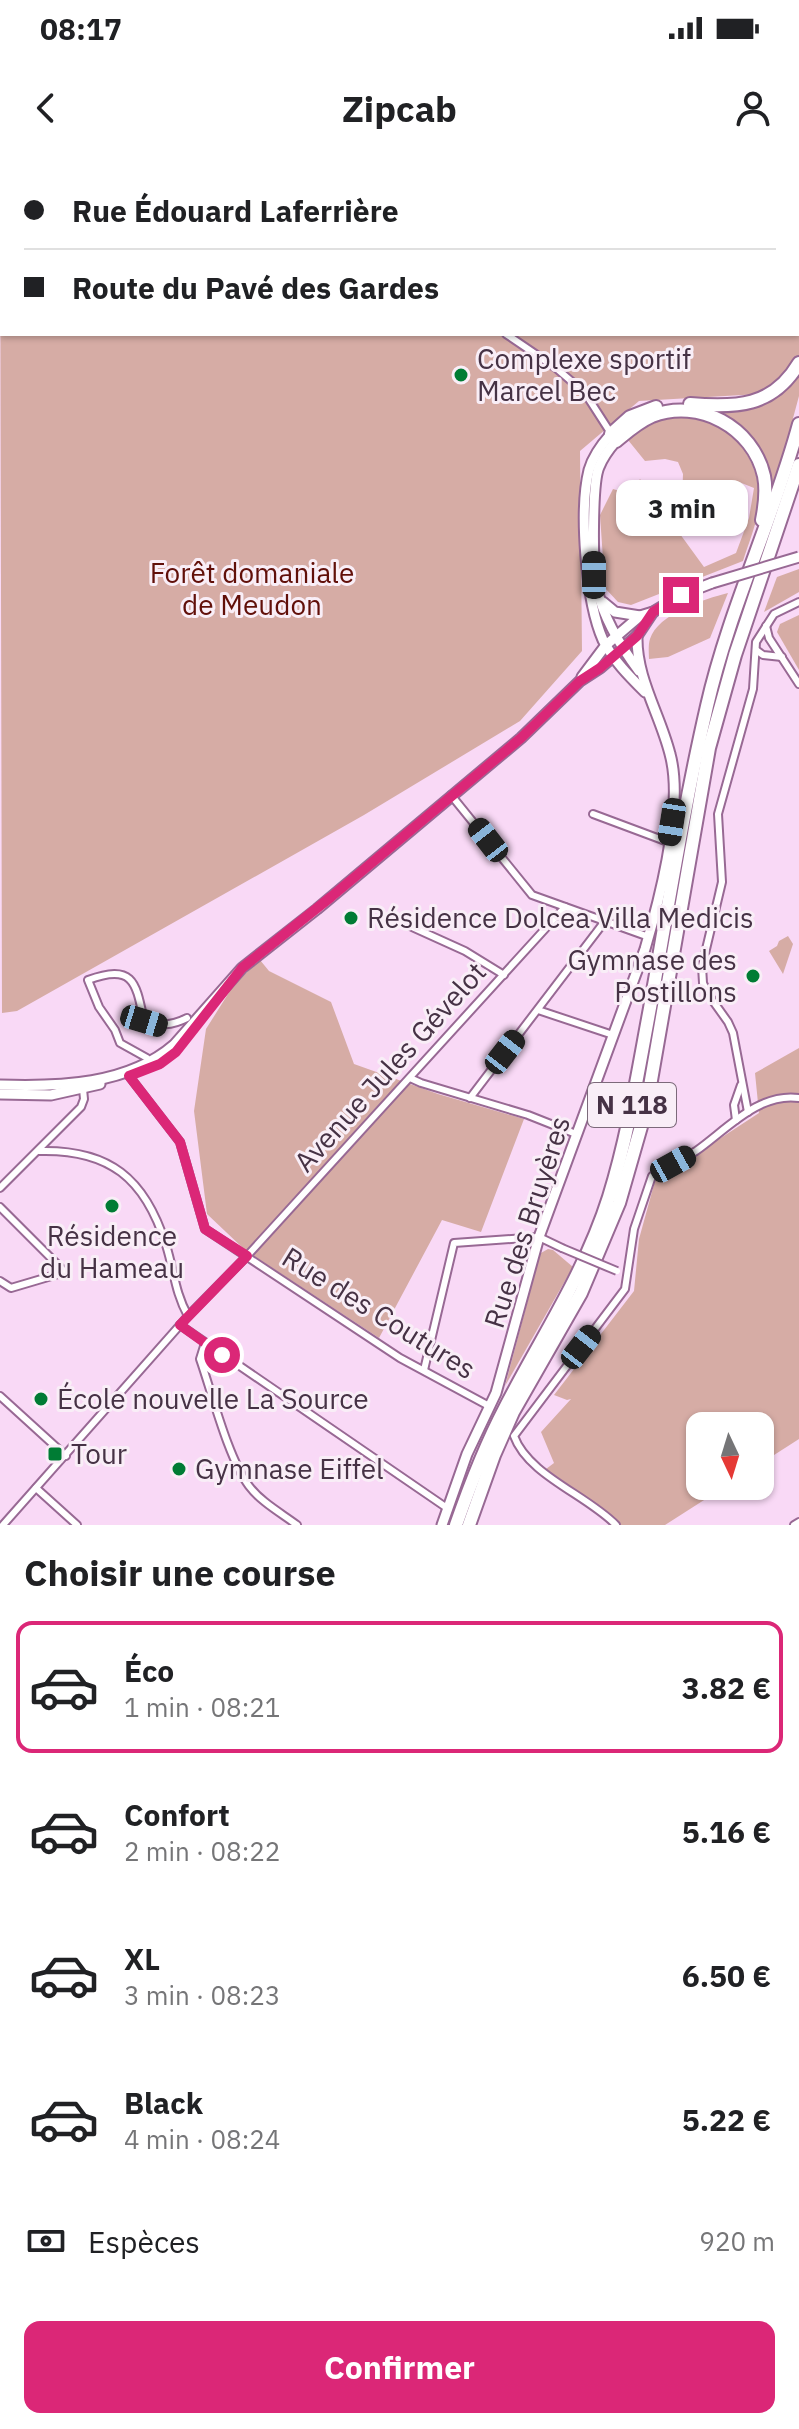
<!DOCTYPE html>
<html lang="fr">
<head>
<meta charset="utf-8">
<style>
	body { margin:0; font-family:"IBM Plex Sans",sans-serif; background:#f2f2f2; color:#202124; height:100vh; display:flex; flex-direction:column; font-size:30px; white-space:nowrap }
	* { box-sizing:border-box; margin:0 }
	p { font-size:26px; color:#757577 }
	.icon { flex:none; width:44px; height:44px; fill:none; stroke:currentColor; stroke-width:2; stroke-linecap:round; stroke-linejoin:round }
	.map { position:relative; height:1365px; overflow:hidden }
	.sheet { display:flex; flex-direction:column; background:#fff; flex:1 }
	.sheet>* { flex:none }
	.banner { position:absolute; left:0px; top:0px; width:800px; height:176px; box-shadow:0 2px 6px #0004; display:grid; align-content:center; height:176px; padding:0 24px; background:#fff }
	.needle { width:52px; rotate:176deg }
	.buttons { position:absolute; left:686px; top:1252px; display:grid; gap:16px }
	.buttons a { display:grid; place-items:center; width:88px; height:88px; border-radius:16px; background:#fff; box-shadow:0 2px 6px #0004; font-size:40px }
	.end { position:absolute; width:36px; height:36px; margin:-18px; border:10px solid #db2777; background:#fff; box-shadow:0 0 0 4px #fff }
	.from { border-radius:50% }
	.bubble { position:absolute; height:56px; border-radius:16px; background:#fff; box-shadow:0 2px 6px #0004; font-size:26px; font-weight:800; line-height:56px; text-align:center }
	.car { position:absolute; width:24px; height:48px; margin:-24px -12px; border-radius:10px; box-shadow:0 0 6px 2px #0007; background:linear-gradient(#222 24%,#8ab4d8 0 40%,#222 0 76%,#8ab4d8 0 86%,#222 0) }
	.banner b { display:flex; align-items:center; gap:28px; height:76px; font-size:30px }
	.banner b+b { border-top:2px solid #e0e0e0 }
	.banner i { width:20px; height:20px; background:#202124 }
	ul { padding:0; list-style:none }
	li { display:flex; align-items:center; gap:24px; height:132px; margin:0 16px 12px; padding:0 8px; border:4px solid transparent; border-radius:16px }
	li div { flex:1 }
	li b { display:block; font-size:30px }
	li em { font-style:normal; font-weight:800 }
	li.selected { border-color:#db2777 }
	li>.icon { width:72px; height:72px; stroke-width:1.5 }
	h2 { padding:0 24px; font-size:36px; line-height:96px }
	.pay { display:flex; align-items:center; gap:20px; height:88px; padding:0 24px; font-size:30px }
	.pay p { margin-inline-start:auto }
	.primary-button { display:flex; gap:16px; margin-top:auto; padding:16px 24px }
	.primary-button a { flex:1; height:92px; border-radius:16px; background:#db2777; color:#fff; font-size:32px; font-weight:800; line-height:92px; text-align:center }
	.status { display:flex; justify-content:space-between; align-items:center; height:56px; padding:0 40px; background:#fff; direction:ltr }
	.status svg { height:22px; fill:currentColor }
	header { display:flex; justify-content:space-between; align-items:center; height:104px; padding:0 24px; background:#fff; font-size:36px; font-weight:800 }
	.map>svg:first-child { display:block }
</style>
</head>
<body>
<div class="status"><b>08:17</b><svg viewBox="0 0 49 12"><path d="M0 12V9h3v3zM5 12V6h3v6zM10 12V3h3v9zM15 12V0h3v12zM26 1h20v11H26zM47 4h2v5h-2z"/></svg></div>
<header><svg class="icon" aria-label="back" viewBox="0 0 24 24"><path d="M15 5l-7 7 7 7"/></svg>Zipcab<svg class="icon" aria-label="person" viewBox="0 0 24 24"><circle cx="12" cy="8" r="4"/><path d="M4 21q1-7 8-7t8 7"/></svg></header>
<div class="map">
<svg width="799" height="1365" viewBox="0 0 799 1365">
	<rect width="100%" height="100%" fill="#f9d9f6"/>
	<g fill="#d6aca5" fill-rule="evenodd">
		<path d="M0 0H799V236L771 340C762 283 759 280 709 251 736 251 754 250 777 233L639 241 580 291 582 491 520 561 364 655 17 851 2 853ZM2 2H798V174H2Z"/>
		<path d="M681 257C690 258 699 257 707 260 742 272 766 316 758 352 755 368 748 385 743 401L631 445 618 442 605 428 600 355 613 329 623 332 633 330 640 319 704 407 736 393 749 358 754 328 739 322 704 350 711 361 706 367H701L682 340 683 314 678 302 665 299 645 301 628 280 631 272 654 261Z"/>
		<path d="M799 409V432L764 452 777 417Z"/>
		<path d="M728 433 710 478 668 497 649 499C649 493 648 485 650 479 658 454 704 439 728 433Z"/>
		<path d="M799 455V510L777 472 780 464Z"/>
		<path d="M788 776 793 784 783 814 769 791 777 786 779 781Z"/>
		<path d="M260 800 269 811 331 842 354 904 438 934 524 959 481 1072 442 1060 379 1178 245 1090 207 1054 194 951 206 869 235 823Z"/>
		<path d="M799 888V1279L760 1304V1266H700V1326H726L665 1365H618L592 1341 546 1309 554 1303 541 1272 571 1239 567 1240 554 1235 634 1131 639 1079 655 1021 759 953 755 913Z"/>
		<path d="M548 1089 553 1090 573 1107 505 1226 539 1098 541 1093Z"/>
	</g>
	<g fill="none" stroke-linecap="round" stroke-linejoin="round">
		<g stroke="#986994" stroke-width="10">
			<g id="street">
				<path d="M0 3 2 4"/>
				<path d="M506 174 556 208 585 233 612 275"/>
				<path d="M766 466 769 478 799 524"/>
				<path d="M756 490 763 495 782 497"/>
				<path d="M451 635 532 735 649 777"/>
				<path d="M593 654 668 682"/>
				<path d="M412 767 465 791 504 815"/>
				<path d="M538 850 613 875"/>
				<path d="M149 902 147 898 120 883 115 870 99 847 88 820C134 803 136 823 144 861 160 866 171 866 187 858"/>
				<path d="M129 916 180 982 205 1069 400 1198 489 1246"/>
				<path d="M410 918 421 923 528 955 576 974"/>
				<path d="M470 938 605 761"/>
				<path d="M748 952 733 873 728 862 708 834 703 823 702 806 722 722 718 654 753 529 756 482 774 454 799 442"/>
				<path d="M736 960 734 945 741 925"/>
				<path d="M39 991C109 989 145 1018 166 1085 174 1110 175 1133 188 1156"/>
				<path d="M0 1028 81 947 84 939 83 929"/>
				<path d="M0 1047 65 1112 11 1128 0 1121"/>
				<path d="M180 1165 447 1348"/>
				<path d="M205 1183 200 1199C212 1233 228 1298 249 1326 261 1342 281 1353 297 1365"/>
				<path d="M424 1210 454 1083 539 1077 562 1088"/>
				<path d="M0 1236 66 1296"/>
				<path d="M36 1328 77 1365"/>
				<path d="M3 1365 188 1156 247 1096 565 747"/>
				<path d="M616 1365C587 1335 528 1315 514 1276L625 1129 634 1069 652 1016C667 1007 682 1000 696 991 726 970 759 932 799 938"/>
				<path d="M794 1365 799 1362"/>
			</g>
		</g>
		<g stroke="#986994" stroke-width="13">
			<g id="secondary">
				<path d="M611 274C602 284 593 296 589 310 579 350 586 442 603 480 613 500 629 516 645 532"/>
				<path d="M616 281C609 289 603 297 599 307 592 323 592 411 597 429 604 459 621 487 639 511"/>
				<path d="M603 442 615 452 640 456"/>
				<path d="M582 517 606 485 640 456 653 452 681 435 712 423"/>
				<path d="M0 925C59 927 128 925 174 885L242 808 317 749 521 578 580 521 600 508 637 476 653 452"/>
				<path d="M0 934 51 935 100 924"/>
				<path d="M442 1365 467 1294 496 1233 539 1077 645 789C660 738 684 645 670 594 660 554 636 518 637 476"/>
			</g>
		</g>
		<g stroke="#986994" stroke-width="16">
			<g id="highway">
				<path d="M690 244C736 248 773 247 799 203"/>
				<path d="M611 274 630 257 656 247"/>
				<path d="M616 281C627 272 638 262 652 256 699 238 753 267 764 316 767 331 765 345 762 360"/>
				<path d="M456 1365C470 1325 485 1286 505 1248 541 1178 585 1113 609 1037 628 976 638 912 650 848 668 747 684 646 707 546 729 449 773 360 799 264"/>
				<path d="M469 1365 494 1295 513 1252 581 1133 619 1043 646 949 709 588 735 495 799 305"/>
			</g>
		</g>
		<use href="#street" stroke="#fff" stroke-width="6"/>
		<use href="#secondary" stroke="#fff" stroke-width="9"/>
		<use href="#highway" stroke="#fff" stroke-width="12"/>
		<g stroke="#986994" stroke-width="10" stroke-linecap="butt">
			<path id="street-bridge" d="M562 1088 617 1111"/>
		</g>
		<g stroke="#986994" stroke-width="13" stroke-linecap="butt">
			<path id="secondary-bridge" d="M712 423 799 397"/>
		</g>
		<use href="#street-bridge" stroke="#fff" stroke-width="6"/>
		<use href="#secondary-bridge" stroke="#fff" stroke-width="9"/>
	</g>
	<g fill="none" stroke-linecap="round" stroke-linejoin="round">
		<path stroke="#db2777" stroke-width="10" d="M222 1195 180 1165 247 1096 205 1069 180 982 129 916 160 904 176 892 242 808 331 737 521 578 580 521 600 508 637 476 653 452 681 435"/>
	</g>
	<g fill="#007c34" stroke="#f9eef7" stroke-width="3">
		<circle cx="461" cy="215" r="8"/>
		<circle cx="351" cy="758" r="8"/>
		<circle cx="753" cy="816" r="8"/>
		<circle cx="112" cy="1046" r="8"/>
		<circle cx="41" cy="1239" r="8"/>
		<rect x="47" y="1286" width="16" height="16" rx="4"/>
		<circle cx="179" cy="1309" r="8"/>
	</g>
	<g text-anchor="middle" stroke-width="6" stroke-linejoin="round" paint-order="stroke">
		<rect fill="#f9eef7" stroke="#7c6a7a" stroke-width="2" x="588" y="923" width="88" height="44" rx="6"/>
		<g font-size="26" font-weight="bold" fill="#463245">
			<text x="632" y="954">N 118</text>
		</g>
		<g font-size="28" fill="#463245" stroke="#f9eef7" text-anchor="start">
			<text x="477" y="209">Complexe sportif<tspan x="477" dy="32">Marcel Bec</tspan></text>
			<text x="367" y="768">Résidence Dolcea Villa Medicis</text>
			<text x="737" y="810" text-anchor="end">Gymnase des<tspan x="737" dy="32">Postillons</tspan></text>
			<text x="112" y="1086" text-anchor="middle">Résidence<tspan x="112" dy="32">du Hameau</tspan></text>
			<text x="57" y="1249">École nouvelle La Source</text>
			<text x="71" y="1304">Tour</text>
			<text x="195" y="1319">Gymnase Eiffel</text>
		</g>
		<g font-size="28" fill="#610f09" stroke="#f9eef7">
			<text x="252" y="423">Forêt domaniale<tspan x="252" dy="32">de Meudon</tspan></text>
		</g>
		<g font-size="28" fill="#463245" stroke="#f9eef7">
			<text transform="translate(390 907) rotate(-48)" y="10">Avenue Jules Gévelot</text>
			<text transform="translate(527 1062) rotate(-72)" y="10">Rue des Bruyères</text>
			<text transform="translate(379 1153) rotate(32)" y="10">Rue des Coutures</text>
		</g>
	</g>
</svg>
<div class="buttons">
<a><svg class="needle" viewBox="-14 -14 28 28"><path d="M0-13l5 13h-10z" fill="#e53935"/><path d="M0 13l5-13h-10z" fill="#757577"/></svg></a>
</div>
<i class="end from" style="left:222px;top:1195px"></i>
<i class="end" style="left:681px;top:435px"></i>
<div class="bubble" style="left:616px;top:320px;width:132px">3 min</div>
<i class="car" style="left:594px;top:415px;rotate:0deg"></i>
<i class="car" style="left:672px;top:662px;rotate:189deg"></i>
<i class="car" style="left:488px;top:680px;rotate:322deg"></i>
<i class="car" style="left:144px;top:861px;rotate:107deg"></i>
<i class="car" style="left:505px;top:892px;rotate:38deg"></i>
<i class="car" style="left:673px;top:1004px;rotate:61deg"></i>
<i class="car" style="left:581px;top:1187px;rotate:38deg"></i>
<div class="banner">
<b><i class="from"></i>Rue Édouard Laferrière</b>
<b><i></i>Route du Pavé des Gardes</b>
</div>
</div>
<section class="sheet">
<h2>Choisir une course</h2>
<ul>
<li class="selected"><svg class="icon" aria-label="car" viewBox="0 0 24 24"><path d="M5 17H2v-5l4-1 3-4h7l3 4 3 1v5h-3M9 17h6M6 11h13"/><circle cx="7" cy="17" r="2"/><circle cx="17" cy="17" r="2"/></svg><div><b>Éco</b><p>1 min · 08:21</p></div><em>3.82 €</em></li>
<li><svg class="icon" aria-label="car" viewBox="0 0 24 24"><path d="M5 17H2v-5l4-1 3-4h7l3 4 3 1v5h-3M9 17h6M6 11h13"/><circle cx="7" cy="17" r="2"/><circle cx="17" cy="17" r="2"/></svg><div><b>Confort</b><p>2 min · 08:22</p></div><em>5.16 €</em></li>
<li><svg class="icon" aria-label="car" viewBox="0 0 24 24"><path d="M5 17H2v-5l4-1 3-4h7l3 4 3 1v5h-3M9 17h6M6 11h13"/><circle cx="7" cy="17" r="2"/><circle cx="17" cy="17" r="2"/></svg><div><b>XL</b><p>3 min · 08:23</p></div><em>6.50 €</em></li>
<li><svg class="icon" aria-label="car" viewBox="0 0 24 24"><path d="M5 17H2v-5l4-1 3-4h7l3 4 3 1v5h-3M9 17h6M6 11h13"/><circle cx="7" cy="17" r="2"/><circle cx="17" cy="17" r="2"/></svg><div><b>Black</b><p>4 min · 08:24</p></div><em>5.22 €</em></li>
</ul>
<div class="pay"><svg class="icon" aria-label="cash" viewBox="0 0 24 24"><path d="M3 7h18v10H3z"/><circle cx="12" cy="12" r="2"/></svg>Espèces<p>920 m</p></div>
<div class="primary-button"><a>Confirmer</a></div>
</section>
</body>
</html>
